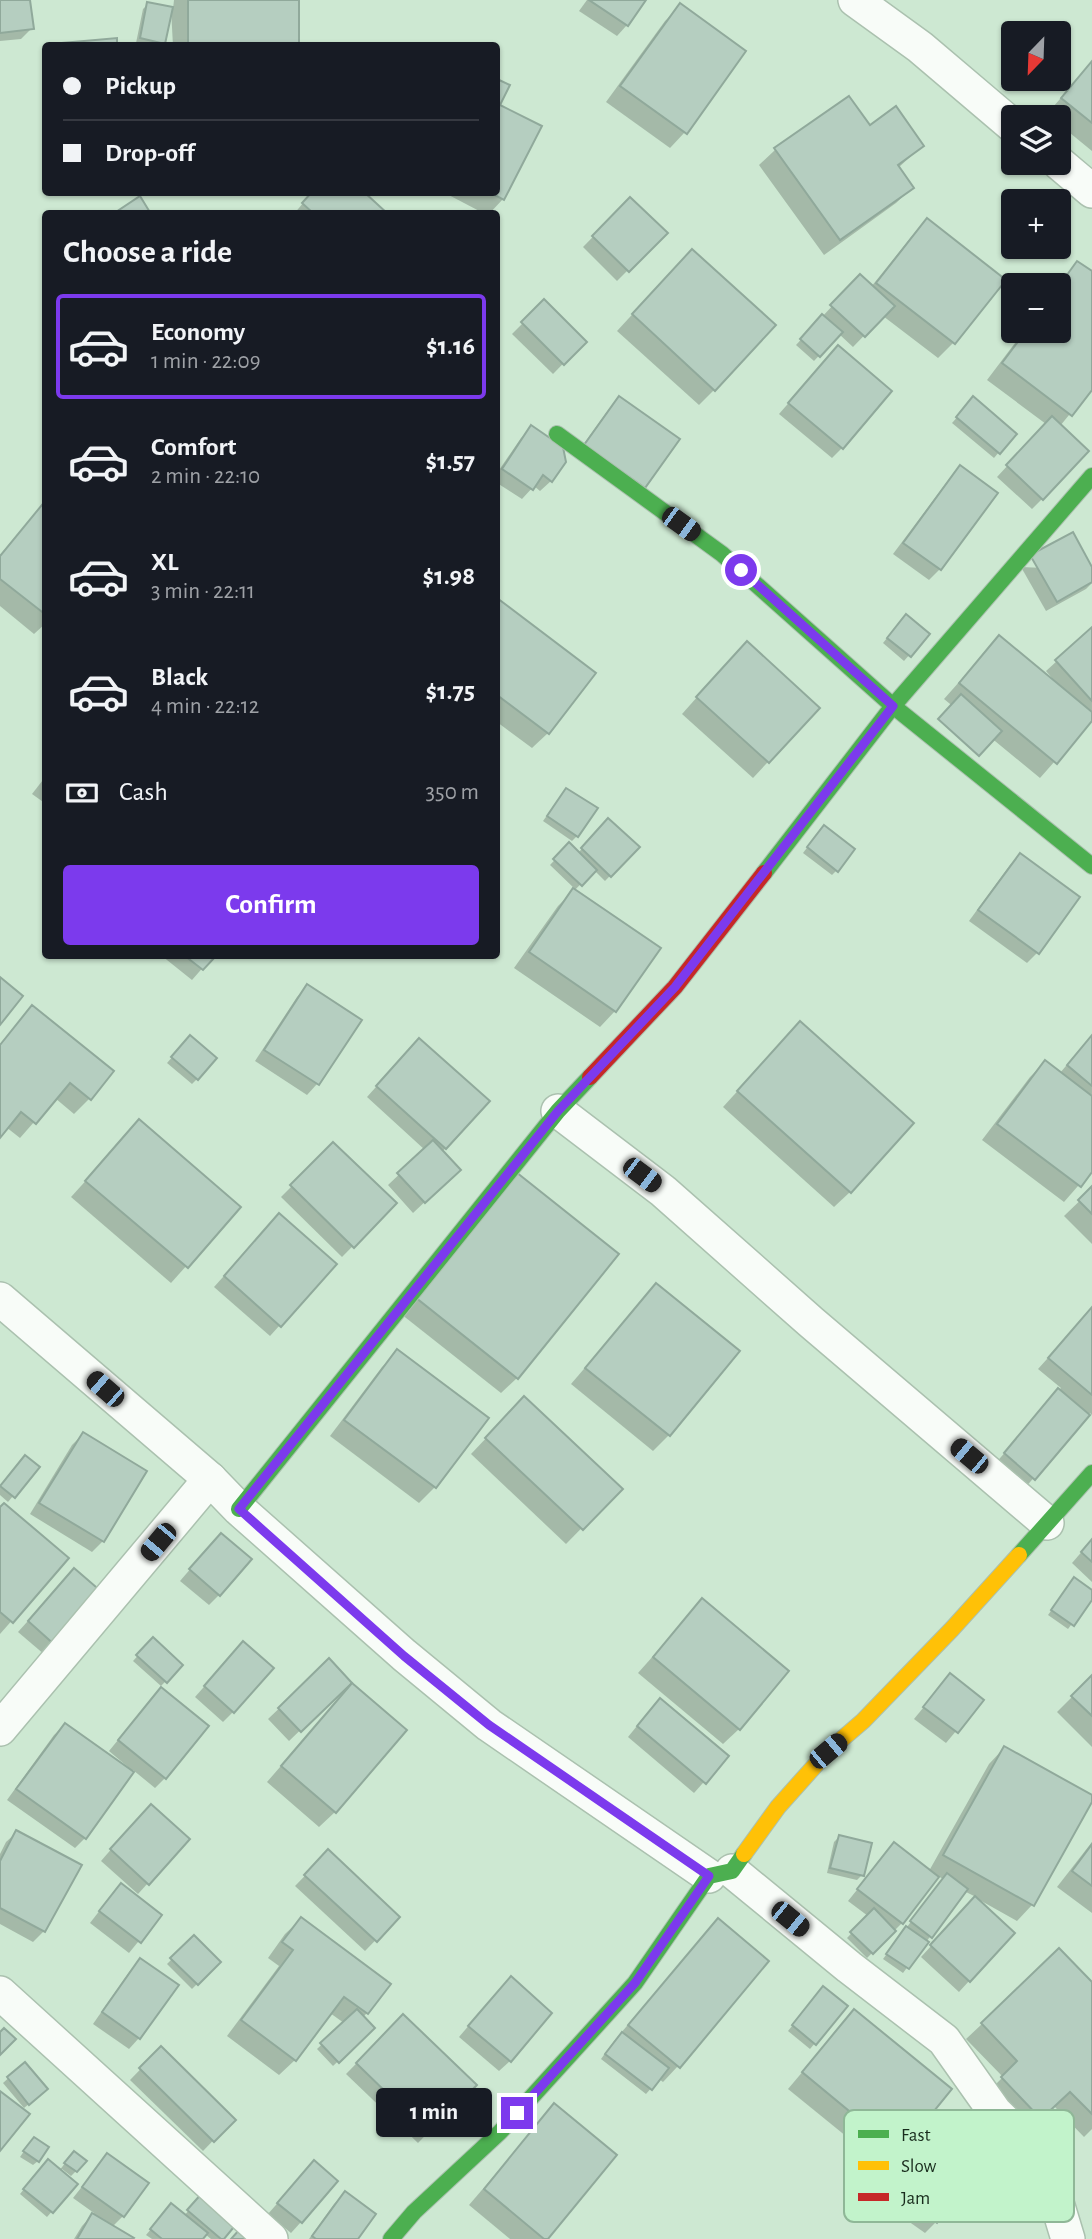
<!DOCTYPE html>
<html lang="en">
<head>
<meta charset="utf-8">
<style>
	body { margin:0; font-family:"Alegreya Sans",sans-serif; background:#20242c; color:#f1f3f6; height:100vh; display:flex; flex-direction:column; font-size:26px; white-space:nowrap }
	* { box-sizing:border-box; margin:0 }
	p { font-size:23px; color:#9ea1a6 }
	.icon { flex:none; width:38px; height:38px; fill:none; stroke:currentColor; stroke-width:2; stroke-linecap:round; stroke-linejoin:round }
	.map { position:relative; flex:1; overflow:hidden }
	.panel { position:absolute; left:42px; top:210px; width:458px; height:749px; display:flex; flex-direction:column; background:#171b24; border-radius:7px; box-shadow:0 2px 5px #0004 }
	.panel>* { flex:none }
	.guide { position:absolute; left:42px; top:42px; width:458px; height:154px; border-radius:7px; box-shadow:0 2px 5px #0004; display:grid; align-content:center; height:154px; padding:0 21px; background:#171b24 }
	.needle { width:46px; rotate:203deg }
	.controls { position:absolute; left:1001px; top:21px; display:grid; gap:14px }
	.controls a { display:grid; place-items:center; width:70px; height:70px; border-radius:7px; background:#171b24; box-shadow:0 2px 5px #0004; font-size:35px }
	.end { position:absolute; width:32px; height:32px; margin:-16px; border:9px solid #7c3aed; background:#fff; box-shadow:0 0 0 4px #fff }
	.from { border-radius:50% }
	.bubble { position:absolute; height:49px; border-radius:7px; background:#171b24; box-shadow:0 2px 5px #0004; font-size:23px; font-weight:700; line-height:49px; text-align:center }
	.car { position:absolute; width:21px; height:42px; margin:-21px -10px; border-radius:9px; box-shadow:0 0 5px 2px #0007; background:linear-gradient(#222 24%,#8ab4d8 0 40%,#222 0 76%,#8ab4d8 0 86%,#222 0) }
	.guide b { display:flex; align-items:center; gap:24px; height:66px; font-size:26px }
	.guide b+b { border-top:2px solid #363941 }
	.guide i { width:18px; height:18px; background:#f1f3f6 }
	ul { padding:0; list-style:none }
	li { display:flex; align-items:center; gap:21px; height:105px; margin:0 14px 10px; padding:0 7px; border:4px solid transparent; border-radius:7px }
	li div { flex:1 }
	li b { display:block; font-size:26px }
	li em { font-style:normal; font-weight:700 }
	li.selected { border-color:#7c3aed }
	li>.icon { width:63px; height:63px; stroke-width:1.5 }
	h2 { padding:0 21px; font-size:32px; line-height:84px }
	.pay { display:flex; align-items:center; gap:18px; height:77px; padding:0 21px; font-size:26px }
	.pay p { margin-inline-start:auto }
	.action { display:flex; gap:14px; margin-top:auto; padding:14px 21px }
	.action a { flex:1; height:80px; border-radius:7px; background:#7c3aed; color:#fff; font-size:28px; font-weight:700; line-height:80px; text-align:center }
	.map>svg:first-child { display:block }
</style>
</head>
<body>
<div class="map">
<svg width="1092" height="2239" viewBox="0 0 1092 2239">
	<rect width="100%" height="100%" fill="#cde8d2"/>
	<g fill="#0003">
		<path d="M0 0H29L32 28 21 39 0 41Z"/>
		<path d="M174 0H297V46H173L171 9 162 46 136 43 143 9 148 4 173 9Z"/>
		<path d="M587 0H644L627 25 617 36 579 11Z"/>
		<path d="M681 6 685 132 670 148 606 102 665 21Z"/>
		<path d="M46 53V96L42 57Z"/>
		<path d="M1092 62V151L1059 124V117H1051L1047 114Z"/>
		<path d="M497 81 503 199 489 214H485L443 192H497Z"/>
		<path d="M848 98 869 128 922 146 898 168 912 188 896 203 824 255 759 165 775 150Z"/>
		<path d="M312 192 386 214H294Z"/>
		<path d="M630 199 665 233 617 281 583 247Z"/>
		<path d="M927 220 1003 280 953 343 938 358 883 316 853 347 839 334 814 361 796 345 860 276 871 287 912 236Z"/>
		<path d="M1078 263 1092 274V387L1060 426 1042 499 1032 509 997 477 1046 424 987 380 1024 331H1059L1057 285Z"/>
		<path d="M676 267 714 390 699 405 617 331Z"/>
		<path d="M544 302 584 342 553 374 512 334Z"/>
		<path d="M828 358 842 448 832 458 779 414Z"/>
		<path d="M619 398 633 498 575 456 609 409Z"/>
		<path d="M969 404 1014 434 994 458 952 423Z"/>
		<path d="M532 428 551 481 540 491 534 486 522 499 497 483V473L521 438Z"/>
		<path d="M960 468 995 493 940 569 929 580 893 554 950 478Z"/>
		<path d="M46 501V623L34 634 0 606V555Z"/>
		<path d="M1021 567 1092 570V583L1086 589 1046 611Z"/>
		<path d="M497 600 548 733 532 748 497 722Z"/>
		<path d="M901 621 927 634 904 661 883 643Z"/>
		<path d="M1092 629V719L1040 778 944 699 999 637 1050 679 1052 678 1046 671Z"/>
		<path d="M731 659 818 708 753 778 682 714Z"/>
		<path d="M46 776V804L32 794Z"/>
		<path d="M562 795 577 836 572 841 543 821Z"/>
		<path d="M608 821 638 847 605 881 594 870 574 891 615 1011 600 1027 514 968 558 906 575 889 550 865 569 845 578 853Z"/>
		<path d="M819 832 837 870 832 875 803 853Z"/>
		<path d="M1020 855 1037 953 1027 963 969 921 1010 865Z"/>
		<path d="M162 956H213L192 980Z"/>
		<path d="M307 987 360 1020 317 1084 307 1095 255 1061 297 997Z"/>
		<path d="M32 1008 90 1098 74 1114 55 1098 20 1138 6 1127 0 1136V1044Z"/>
		<path d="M1092 1035V1170L1064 1202 982 1140 1030 1077 1045 1062 1060 1073Z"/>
		<path d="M190 1037 197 1079 192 1084 167 1063Z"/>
		<path d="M785 1039 850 1192 834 1207 723 1107Z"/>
		<path d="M409 1050 488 1101 442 1152 448 1180 413 1213 388 1185 425 1150 367 1097Z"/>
		<path d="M139 1122 239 1207 171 1283 71 1197Z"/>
		<path d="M334 1144 395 1203 342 1257 281 1197Z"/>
		<path d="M1092 1189V1244L1064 1216Z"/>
		<path d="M501 1190 517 1378 501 1393 401 1314Z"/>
		<path d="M269 1226 280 1325 270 1336 214 1287Z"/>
		<path d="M656 1285 737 1352 669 1435 653 1451 571 1384Z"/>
		<path d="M1092 1309V1415L1090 1413 1024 1489 994 1465 1061 1388 1038 1369Z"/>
		<path d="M398 1352 486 1418 435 1487 419 1503 330 1436 382 1367Z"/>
		<path d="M509 1414 620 1489 566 1544 471 1454Z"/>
		<path d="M83 1434 145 1472 103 1541 92 1552 30 1514 72 1445Z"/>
		<path d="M20 1462 37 1467 8 1502 0 1495V1487Z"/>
		<path d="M0 1509 67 1558 0 1634Z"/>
		<path d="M1092 1540V1582L1072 1563Z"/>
		<path d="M211 1545 219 1595 209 1605 180 1581Z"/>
		<path d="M64 1581 101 1593 45 1655 18 1632Z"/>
		<path d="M1070 1584 1092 1592V1597L1068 1629 1048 1615Z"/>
		<path d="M702 1601 739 1729 723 1744 638 1673Z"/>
		<path d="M153 1639 181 1665 161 1686 133 1661Z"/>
		<path d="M233 1654V1712L223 1722 195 1697Z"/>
		<path d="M329 1661 352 1685 335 1812 319 1827 267 1782 347 1690 344 1688 289 1741 268 1719Z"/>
		<path d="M950 1675 982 1700 946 1743 914 1719Z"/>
		<path d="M1092 1677V1747L1057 1712Z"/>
		<path d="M151 1700 165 1778 155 1788 133 1770 85 1838 75 1848 7 1800 54 1735 65 1725 127 1769 128 1767 109 1751Z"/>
		<path d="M650 1710 727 1756 694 1793 628 1737Z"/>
		<path d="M1004 1748 1092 1797 1032 1905 1017 1921 976 1898 1013 1933 959 1992 921 1957 976 1897 964 1891 903 1973 883 1959 943 1879 938 1876 902 1923 867 1958 847 1938 868 1916 848 1901 894 1844 929 1871 989 1764Z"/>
		<path d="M140 1816 148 1883 138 1894 101 1861Z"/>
		<path d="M17 1832 44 1931 33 1942 0 1924V1854L6 1842Z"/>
		<path d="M839 1837 862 1875 857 1880 827 1873 834 1842Z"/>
		<path d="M1092 1842V1913L1057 1887Z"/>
		<path d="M328 1852 398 1917 365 1951 295 1886Z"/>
		<path d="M111 1896 160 1915 129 1953 90 1923Z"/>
		<path d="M301 1919 367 2013 363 2017 373 2028 333 2066 317 2049 344 2023 330 2013 295 2060 279 2075 227 2036 279 1966 268 1958 285 1934Z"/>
		<path d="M718 1920 678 2066 663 2082 659 2079 646 2094 601 2059 614 2041Z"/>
		<path d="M194 1937 219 1962 192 1989 167 1964Z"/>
		<path d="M141 1961 139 2038 129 2049 93 2024 130 1971Z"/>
		<path d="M1092 1984V2129L1084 2137 1054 2106 1025 2134 986 2094 1003 2077 966 2039 982 2024Z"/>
		<path d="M500 1989 510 2061 499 2071 459 2037Z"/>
		<path d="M819 1993 846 2006 810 2049 788 2031Z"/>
		<path d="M854 2011 899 2151 884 2167 788 2089Z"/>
		<path d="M403 2016 474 2085 418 2143 346 2074Z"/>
		<path d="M161 2048 233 2120 203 2151 130 2080Z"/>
		<path d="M24 2064 41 2094 24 2108 3 2083Z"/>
		<path d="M554 2106 546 2239H510L469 2205Z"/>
		<path d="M29 2144 38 2161 33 2165 20 2157Z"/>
		<path d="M935 2150 970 2174 936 2222 925 2233 891 2209 924 2161Z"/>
		<path d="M107 2155 123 2216 112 2227 131 2239H74L82 2226 94 2213 73 2198Z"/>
		<path d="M69 2158 76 2171 71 2176 62 2169 60 2172 76 2184 47 2217 20 2194 43 2166 59 2171Z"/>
		<path d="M304 2173 301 2222 291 2233 268 2214Z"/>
		<path d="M345 2194 355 2239H309L334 2204Z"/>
		<path d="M198 2199 222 2239H211L205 2234 201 2239H152L146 2235 166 2211 184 2216Z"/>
	</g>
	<g fill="#b5cec0" stroke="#90a99b" stroke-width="2">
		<path d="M0 0H30L34 29 0 33Z"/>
		<rect x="188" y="0" width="111" height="46"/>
		<path d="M589 0H646L628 26Z"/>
		<path d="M147 2 173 7 165 44 140 38Z"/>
		<path d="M680 3 746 51 687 134 620 86Z"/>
		<path d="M117 38V46H51V44Z"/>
		<path d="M1092 61V123L1061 98Z"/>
		<path d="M497 79 510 85 500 105 542 126 504 200 489 192H497Z"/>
		<path d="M849 96 870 125 896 106 924 146 898 165 914 188 840 240 774 148Z"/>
		<path d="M312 192H364L388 214H314L302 203Z"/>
		<path d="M140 196 151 214H113Z"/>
		<path d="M630 197 668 233 629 272 592 236Z"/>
		<path d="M927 218 1006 280 955 344 876 283Z"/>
		<path d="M692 249 776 325 715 391 632 314Z"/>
		<path d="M1077 261 1092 271V390L1072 416 1002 363 1026 331H1059V286Z"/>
		<path d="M860 274 895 306 865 337 830 305Z"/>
		<path d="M544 299 587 342 564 365 521 322Z"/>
		<path d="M822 314 843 332 820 357 800 339Z"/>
		<path d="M838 345 892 391 843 449 788 403Z"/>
		<path d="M619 396 680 439 645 488 584 445Z"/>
		<path d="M973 396 1017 434 1000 454 956 417Z"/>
		<path d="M1052 416 1089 451 1043 500 1006 465Z"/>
		<path d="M531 425 563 447 566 462 552 482 543 475 533 490 502 469Z"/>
		<path d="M960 465 998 493 941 570 903 543Z"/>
		<path d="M46 500V615L0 579V556Z"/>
		<path d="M1073 532 1092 567V582L1057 602 1030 555Z"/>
		<path d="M497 598 596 673 549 734 497 695Z"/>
		<path d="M906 614 930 634 911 657 887 638Z"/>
		<path d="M1092 627V701L1055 660Z"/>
		<path d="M999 635 1092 712V721L1057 764 959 683Z"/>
		<path d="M747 641 820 708 769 763 696 697Z"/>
		<path d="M961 694 1002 731 979 756 938 719Z"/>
		<path d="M566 788 598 808 578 837 547 816Z"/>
		<path d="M608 818 640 847 611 877 581 848Z"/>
		<path d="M824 825 855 849 838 872 807 847Z"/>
		<path d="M569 842 597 870 582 886 553 859Z"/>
		<path d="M1020 853 1080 897 1039 954 978 910Z"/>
		<path d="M573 888 661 948 616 1012 529 952Z"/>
		<path d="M185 956H216L203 970Z"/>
		<path d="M0 977 23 996 0 1025Z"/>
		<path d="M307 984 362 1020 319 1085 264 1050Z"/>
		<path d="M32 1005 114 1071 91 1100 70 1083 36 1124 21 1112 0 1138V1045Z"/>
		<path d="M800 1021 914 1123 851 1193 737 1091Z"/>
		<path d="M190 1035 217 1058 198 1080 171 1057Z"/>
		<path d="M1092 1035V1086L1067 1065Z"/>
		<path d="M419 1038 490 1101 446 1149 376 1086Z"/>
		<path d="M1045 1060 1092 1096V1172L1081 1187 997 1124Z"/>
		<path d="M139 1119 241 1207 188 1268 85 1181Z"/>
		<path d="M433 1140 461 1170 425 1203 397 1173Z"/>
		<path d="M333 1142 397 1203 354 1248 290 1185Z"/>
		<path d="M516 1172 619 1254 518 1379 415 1297Z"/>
		<path d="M1092 1186V1214L1078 1200Z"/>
		<path d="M279 1213 337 1264 281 1327 224 1276Z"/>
		<path d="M656 1283 740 1351 670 1436 585 1368Z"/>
		<path d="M1092 1307V1395L1048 1358Z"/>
		<path d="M397 1349 489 1418 436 1488 344 1420Z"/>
		<path d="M1058 1388 1090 1415 1035 1480 1004 1453Z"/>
		<path d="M524 1396 623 1489 583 1530 485 1438Z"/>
		<path d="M83 1432 147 1471 104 1542 39 1503Z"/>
		<path d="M25 1455 40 1467 15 1498 0 1486Z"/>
		<path d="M4 1503 69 1558 13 1623 0 1612V1507Z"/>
		<path d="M221 1533 252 1559 220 1596 189 1569Z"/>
		<path d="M1092 1539V1562L1081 1552Z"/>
		<path d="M74 1568 103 1593 56 1646 28 1621Z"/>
		<path d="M1074 1577 1092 1590V1600L1074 1626 1051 1610Z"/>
		<path d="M702 1598 789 1671 740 1730 653 1657Z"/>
		<path d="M153 1637 183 1665 167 1683 136 1655Z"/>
		<path d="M243 1641 274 1668 234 1713 204 1686Z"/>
		<path d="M329 1658 352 1683 301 1732 278 1708Z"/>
		<path d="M950 1673 984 1700 958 1733 923 1707Z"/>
		<path d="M1092 1675V1716L1071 1696Z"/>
		<path d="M352 1683 407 1730 336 1813 281 1766Z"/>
		<path d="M161 1687 209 1726 166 1779 118 1740Z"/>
		<path d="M660 1698 729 1756 706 1784 637 1726Z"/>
		<path d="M65 1723 134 1772 86 1839 16 1789Z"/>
		<path d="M1004 1746 1092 1795V1802L1034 1906 943 1855Z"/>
		<path d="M151 1804 190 1839 149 1885 110 1849Z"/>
		<path d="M16 1830 82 1865 45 1932 0 1908V1861Z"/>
		<path d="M839 1835 872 1843 864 1876 830 1868Z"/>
		<path d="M894 1842 939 1877 903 1924 857 1889Z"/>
		<path d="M1092 1844V1886L1072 1871Z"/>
		<path d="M328 1849 400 1917 377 1942 304 1875Z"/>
		<path d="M947 1873 968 1889 932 1938 910 1921Z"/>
		<path d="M121 1883 162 1915 141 1943 99 1911Z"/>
		<path d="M975 1896 1015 1933 970 1982 930 1945Z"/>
		<path d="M874 1908 896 1931 873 1954 850 1932Z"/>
		<path d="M301 1917 391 1984 368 2014 344 1997 296 2061 241 2020 293 1950 282 1942Z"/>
		<path d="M718 1918 769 1961 680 2068 628 2025Z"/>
		<path d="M906 1926 929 1942 909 1969 886 1954Z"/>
		<path d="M194 1935 221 1962 198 1985 170 1958Z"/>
		<path d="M1059 1948 1092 1982V2114L1070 2092 1041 2119 1001 2077 1017 2061 981 2023Z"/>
		<path d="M140 1958 179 1985 140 2039 102 2012Z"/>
		<path d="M511 1976 552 2013 511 2062 468 2026Z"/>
		<path d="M823 1986 848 2006 816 2045 792 2025Z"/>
		<path d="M357 2009 375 2028 339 2063 320 2043Z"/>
		<path d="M854 2009 952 2089 900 2153 802 2072Z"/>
		<path d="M403 2014 477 2085 429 2134 356 2063Z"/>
		<path d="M4 2028 16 2039 0 2055V2032Z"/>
		<path d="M622 2032 669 2068 652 2090 605 2054Z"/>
		<path d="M161 2046 236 2120 214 2142 139 2068Z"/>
		<path d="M25 2062 48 2089 29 2105 7 2077Z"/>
		<path d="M0 2091 30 2114 0 2151Z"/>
		<path d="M554 2103 617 2155 548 2239H544L484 2189Z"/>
		<path d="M34 2137 49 2147 39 2162 23 2151Z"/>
		<path d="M935 2148 972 2174 937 2223 900 2198Z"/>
		<path d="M74 2151 87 2161 77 2172 64 2163Z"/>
		<path d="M107 2153 149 2183 124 2217 82 2187Z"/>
		<path d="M48 2159 78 2184 53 2213 23 2189Z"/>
		<path d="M314 2160 338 2181 302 2223 277 2203Z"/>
		<path d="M345 2191 376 2214 358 2239H316L312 2236Z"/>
		<path d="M203 2192 238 2222 224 2239H221L187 2210Z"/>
		<path d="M171 2203 208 2233 203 2239H162L150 2229Z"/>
		<path d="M92 2213 134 2238 133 2239H77Z"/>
		<path d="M240 2229 252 2239H231Z"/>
	</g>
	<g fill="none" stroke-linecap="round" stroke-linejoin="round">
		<g stroke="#abc1af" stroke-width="36">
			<g id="street">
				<path d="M855 0 920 47 1013 126"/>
				<path d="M1059 163 1092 191"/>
				<path d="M558 1111 663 1191 811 1322 1047 1523"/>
				<path d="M0 1299 210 1479 239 1509 404 1655 489 1725 709 1876"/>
				<path d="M0 1729 210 1479"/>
				<path d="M732 1871 849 1967 944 2040 995 2112 1044 2160 1068 2239"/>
				<path d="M0 1993 271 2239"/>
			</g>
		</g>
		<g stroke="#abc1af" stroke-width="18">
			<g id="fast">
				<path d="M557 434 722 554 893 706 1092 866"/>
				<path d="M764 873 893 706 1092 476"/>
				<path d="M239 1509 558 1111 590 1077"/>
				<path d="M1019 1555 1092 1473"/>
				<path d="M391 2239 414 2212 500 2132 635 1983 709 1876 732 1871 744 1854"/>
			</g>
		</g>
		<g stroke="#abc1af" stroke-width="18">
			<path id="slow" d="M744 1854 778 1807 828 1751 863 1721 952 1629 1019 1555"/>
		</g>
		<g stroke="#abc1af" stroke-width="18">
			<path id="jam" d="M590 1077 675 987 764 873"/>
		</g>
		<use href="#street" stroke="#f8fcf8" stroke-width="33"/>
		<use href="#fast" stroke="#4caf50" stroke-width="16"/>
		<use href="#slow" stroke="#ffc107" stroke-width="16"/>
		<use href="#jam" stroke="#c62828" stroke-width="16"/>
	</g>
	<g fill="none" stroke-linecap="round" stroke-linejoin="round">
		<path stroke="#7c3aed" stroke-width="9" d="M517 2113 635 1983 709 1876 489 1725 404 1656 239 1509 558 1111 675 987 893 706 741 570"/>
	</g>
	<rect x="844" y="2110" width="230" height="112" rx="10" fill="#c2f3cb" stroke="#8fb797" stroke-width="2"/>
	<rect x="858" y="2130" width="31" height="8" fill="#4caf50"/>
	<rect x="858" y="2161" width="31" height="9" fill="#ffc107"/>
	<rect x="858" y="2193" width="31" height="8" fill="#c62828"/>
	<g font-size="19" fill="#192c1d">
		<text x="901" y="2141">Fast</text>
		<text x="901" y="2172">Slow</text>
		<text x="901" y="2204">Jam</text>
	</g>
</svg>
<div class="controls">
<a><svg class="needle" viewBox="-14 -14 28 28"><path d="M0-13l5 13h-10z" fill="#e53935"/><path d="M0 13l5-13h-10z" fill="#9ea1a6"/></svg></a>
<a><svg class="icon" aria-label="layers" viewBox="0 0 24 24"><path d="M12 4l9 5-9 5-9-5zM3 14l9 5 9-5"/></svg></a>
<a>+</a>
<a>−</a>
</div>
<i class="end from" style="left:741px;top:570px"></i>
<i class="end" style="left:517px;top:2113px"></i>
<div class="bubble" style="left:376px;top:2088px;width:116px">1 min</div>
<i class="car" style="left:681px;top:524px;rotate:126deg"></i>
<i class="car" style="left:642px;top:1175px;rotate:127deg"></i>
<i class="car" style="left:105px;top:1389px;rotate:311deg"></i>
<i class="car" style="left:969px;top:1456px;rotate:310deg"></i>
<i class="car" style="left:158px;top:1542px;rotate:220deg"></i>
<i class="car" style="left:828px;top:1751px;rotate:50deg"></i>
<i class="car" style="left:790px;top:1919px;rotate:129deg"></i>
<div class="guide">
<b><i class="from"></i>Pickup</b>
<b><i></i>Drop-off</b>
</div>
<section class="panel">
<h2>Choose a ride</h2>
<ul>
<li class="selected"><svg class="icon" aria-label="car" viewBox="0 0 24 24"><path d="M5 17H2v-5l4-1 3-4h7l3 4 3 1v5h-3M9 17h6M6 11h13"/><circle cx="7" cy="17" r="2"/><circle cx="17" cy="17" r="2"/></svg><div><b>Economy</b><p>1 min · 22:09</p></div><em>$1.16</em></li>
<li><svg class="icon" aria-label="car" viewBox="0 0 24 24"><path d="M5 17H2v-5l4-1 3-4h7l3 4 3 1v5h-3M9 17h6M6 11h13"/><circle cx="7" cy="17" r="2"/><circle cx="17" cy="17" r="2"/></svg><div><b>Comfort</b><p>2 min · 22:10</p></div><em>$1.57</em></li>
<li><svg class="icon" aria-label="car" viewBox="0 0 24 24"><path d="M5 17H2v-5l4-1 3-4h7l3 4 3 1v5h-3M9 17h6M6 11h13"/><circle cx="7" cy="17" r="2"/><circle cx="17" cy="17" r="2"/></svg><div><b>XL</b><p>3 min · 22:11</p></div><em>$1.98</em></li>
<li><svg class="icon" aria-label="car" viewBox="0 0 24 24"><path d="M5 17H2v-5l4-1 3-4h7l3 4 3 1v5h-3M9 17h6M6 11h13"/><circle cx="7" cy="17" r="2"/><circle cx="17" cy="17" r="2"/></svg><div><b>Black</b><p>4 min · 22:12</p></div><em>$1.75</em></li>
</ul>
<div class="pay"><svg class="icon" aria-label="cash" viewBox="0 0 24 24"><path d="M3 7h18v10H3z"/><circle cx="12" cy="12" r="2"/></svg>Cash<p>350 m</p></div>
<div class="action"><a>Confirm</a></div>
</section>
</div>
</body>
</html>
